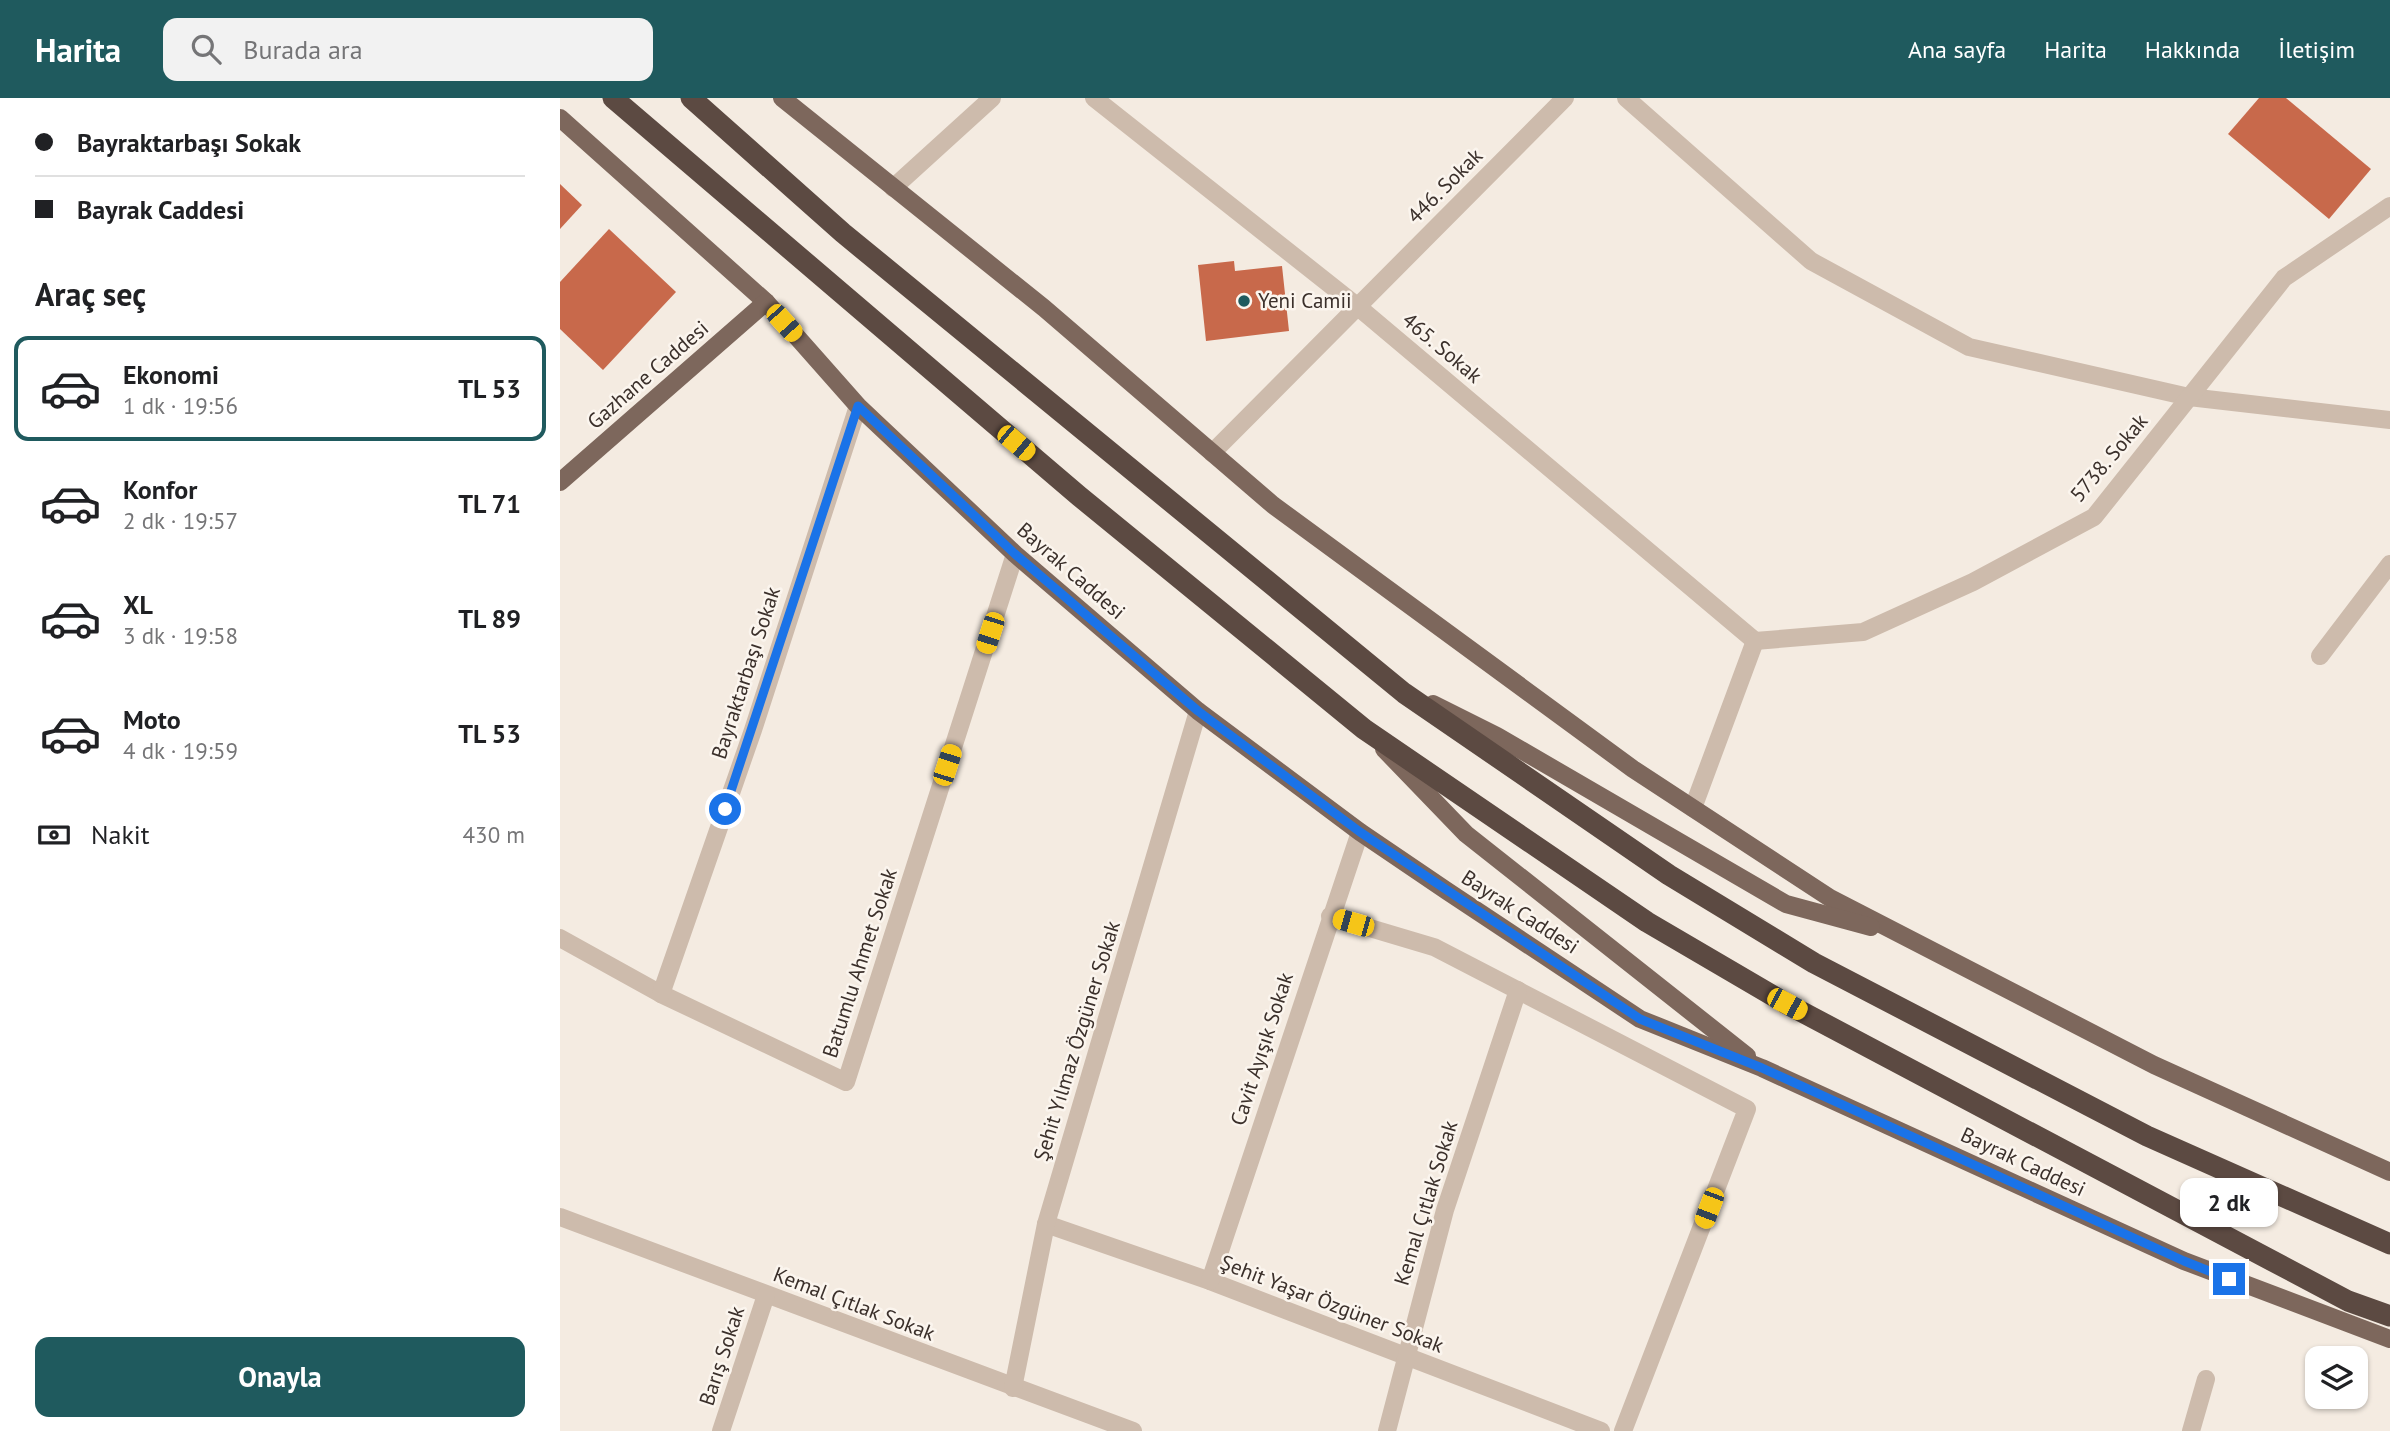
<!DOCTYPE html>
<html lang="tr">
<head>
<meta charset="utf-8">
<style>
	body { margin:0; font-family:"PT Sans",sans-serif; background:#f2f2f2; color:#202124; height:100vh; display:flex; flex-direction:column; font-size:26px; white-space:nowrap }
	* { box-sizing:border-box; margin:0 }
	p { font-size:23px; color:#757577 }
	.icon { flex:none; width:38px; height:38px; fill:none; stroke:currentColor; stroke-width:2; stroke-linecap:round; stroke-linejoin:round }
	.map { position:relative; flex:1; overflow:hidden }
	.details { display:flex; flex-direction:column; background:#fff; width:560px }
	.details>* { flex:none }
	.banner { display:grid; align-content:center; height:154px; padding:0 35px; background:#fff }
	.fabs { position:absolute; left:1745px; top:1248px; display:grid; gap:14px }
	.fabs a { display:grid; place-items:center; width:63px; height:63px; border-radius:14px; background:#fff; box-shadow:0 2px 5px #0004; font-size:35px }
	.end { position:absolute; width:32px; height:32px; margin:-16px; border:9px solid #1a73e8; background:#fff; box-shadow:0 0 0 4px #fff }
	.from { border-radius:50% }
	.bubble { position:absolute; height:49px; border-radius:14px; background:#fff; box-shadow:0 2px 5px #0004; font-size:23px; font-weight:800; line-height:49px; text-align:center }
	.car { position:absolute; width:21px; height:42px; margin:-21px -10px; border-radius:9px; box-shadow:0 0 5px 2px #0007; background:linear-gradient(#f5c518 24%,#345 0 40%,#f5c518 0 76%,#345 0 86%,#f5c518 0) }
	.banner b { display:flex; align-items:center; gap:24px; height:66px; font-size:26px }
	.banner b+b { border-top:2px solid #e0e0e0 }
	.banner i { width:18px; height:18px; background:#202124 }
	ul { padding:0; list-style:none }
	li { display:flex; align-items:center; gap:21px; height:105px; margin:0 14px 10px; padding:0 21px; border:4px solid transparent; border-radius:14px }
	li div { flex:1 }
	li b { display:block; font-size:26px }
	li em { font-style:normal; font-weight:800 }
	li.selected { border-color:#1f5a5e }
	li>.icon { width:63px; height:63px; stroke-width:1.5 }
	h2 { padding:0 35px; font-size:32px; line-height:84px }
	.pay { display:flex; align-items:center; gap:18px; height:77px; padding:0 35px; font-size:26px }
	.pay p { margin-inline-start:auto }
	.primary-button { display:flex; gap:14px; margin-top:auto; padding:14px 35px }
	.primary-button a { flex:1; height:80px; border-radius:14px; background:#1f5a5e; color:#fff; font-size:28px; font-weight:800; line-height:80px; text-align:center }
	header { display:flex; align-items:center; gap:42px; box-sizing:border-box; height:98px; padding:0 35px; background:#1f5a5e; color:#fff }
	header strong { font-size:33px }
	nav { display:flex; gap:38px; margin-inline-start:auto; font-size:24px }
	.search { width:490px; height:63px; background:#f2f2f2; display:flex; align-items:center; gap:18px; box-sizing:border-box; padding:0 24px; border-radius:14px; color:#757577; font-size:26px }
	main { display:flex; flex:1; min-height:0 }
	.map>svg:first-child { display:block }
</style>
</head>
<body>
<header>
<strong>Harita</strong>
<div class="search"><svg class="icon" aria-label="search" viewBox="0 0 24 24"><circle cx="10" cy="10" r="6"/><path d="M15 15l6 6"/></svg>Burada ara</div>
<nav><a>Ana sayfa</a><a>Harita</a><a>Hakkında</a><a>İletişim</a></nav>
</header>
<main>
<section class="details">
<div class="banner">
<b><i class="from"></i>Bayraktarbaşı Sokak</b>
<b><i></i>Bayrak Caddesi</b>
</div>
<h2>Araç seç</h2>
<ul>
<li class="selected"><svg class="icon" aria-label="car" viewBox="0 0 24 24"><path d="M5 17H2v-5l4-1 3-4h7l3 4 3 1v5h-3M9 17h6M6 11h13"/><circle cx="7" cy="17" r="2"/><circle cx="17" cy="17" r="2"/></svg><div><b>Ekonomi</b><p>1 dk · 19:56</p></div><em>TL 53</em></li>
<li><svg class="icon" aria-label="car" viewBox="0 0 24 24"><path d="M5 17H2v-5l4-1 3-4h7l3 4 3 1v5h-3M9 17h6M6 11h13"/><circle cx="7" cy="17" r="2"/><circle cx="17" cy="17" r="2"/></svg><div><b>Konfor</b><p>2 dk · 19:57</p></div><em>TL 71</em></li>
<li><svg class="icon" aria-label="car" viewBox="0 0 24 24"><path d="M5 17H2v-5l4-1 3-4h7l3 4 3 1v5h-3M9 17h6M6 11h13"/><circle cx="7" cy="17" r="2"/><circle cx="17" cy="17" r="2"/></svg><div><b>XL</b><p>3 dk · 19:58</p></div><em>TL 89</em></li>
<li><svg class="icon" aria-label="car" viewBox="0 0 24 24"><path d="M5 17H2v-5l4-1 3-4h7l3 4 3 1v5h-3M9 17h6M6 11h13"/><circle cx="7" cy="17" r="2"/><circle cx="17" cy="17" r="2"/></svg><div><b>Moto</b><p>4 dk · 19:59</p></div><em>TL 53</em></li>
</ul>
<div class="pay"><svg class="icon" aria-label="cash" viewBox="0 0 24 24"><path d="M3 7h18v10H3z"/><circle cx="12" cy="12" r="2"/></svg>Nakit<p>430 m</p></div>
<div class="primary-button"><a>Onayla</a></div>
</section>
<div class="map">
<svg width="1830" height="1333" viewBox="0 0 1830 1333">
	<rect width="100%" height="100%" fill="#f4ebe1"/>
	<g fill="#c8694b">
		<path d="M1699 0H1726L1811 71 1769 121 1668 36Z"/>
		<path d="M0 86 22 107 0 131Z"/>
		<path d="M49 131 116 194 43 272 0 231V184Z"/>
		<path d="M674 163 675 173 722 168 729 233 646 243 638 167Z"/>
	</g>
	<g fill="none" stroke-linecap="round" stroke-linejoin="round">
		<g stroke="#cdbbac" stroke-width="18">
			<path d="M534 0 797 208 1195 543"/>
			<path d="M1066 0 1251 163 1409 249 1629 299 1830 322"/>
			<path d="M333 90 432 0"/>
			<path d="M652 355 1005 0"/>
			<path d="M1195 543 1303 534 1413 484 1534 419 1724 180 1830 108"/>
			<path d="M1760 558 1830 466"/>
			<path d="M1133 710 1195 543"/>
			<path d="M770 818 874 849 1187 1011 1063 1333"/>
			<path d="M0 840 101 896 286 984 455 456"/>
			<path d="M101 896 193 632 298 308"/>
			<path d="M0 1119 573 1333"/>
			<path d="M486 1126 650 1183 1041 1333"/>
			<path d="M650 1183 800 734"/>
			<path d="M453 1290 486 1126 638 613"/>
			<path d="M161 1333 206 1197"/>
			<path d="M827 1333 885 1112 958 892"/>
			<path d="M1631 1333 1646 1281"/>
		</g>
		<g stroke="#7d675c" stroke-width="18">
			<path d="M222 0 484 210 713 407 1073 671 1270 800 1594 967 1830 1074"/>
			<path d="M0 20 206 204 298 308 455 456 638 613 800 734 887 793 1080 921 1202 970 1624 1163 1830 1241"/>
			<path d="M0 384 206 204"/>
			<path d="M873 606 937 638 1226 806 1311 829"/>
			<path d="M824 651 906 736 1187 958"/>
		</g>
		<g stroke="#5c4a42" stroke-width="21">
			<path d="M53 0 519 398 804 631 1087 824 1227 906 1788 1203 1830 1218"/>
			<path d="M131 0 283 135 844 595 1109 777 1254 865 1587 1038 1830 1146"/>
		</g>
	</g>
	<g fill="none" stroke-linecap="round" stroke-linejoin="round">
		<path stroke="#1a73e8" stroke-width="9" d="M165 711 298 308 455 456 638 613 800 734 1080 921 1202 970 1624 1163 1669 1181"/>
	</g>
	<circle fill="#1f5a5e" stroke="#fbf5ee" stroke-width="2.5" cx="684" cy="203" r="7"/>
	<g text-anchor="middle" stroke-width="5" stroke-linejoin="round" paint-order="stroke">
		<g font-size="21" fill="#3b302b" stroke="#fbf5ee">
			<text transform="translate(885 88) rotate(-45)" y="7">446. Sokak</text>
			<text transform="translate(882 250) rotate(40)" y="7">465. Sokak</text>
			<text transform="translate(88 277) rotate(-41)" y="7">Gazhane Caddesi</text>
			<text transform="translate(1549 360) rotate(-50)" y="7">5738. Sokak</text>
			<text transform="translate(511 473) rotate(41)" y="7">Bayrak Caddesi</text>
			<text transform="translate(186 575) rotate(-72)" y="7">Bayraktarbaşı Sokak</text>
			<text transform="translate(960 814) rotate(33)" y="7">Bayrak Caddesi</text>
			<text transform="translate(300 865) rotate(-72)" y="7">Batumlu Ahmet Sokak</text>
			<text transform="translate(517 943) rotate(-73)" y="7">Şehit Yılmaz Özgüner Sokak</text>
			<text transform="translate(702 951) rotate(-72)" y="7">Cavit Ayışık Sokak</text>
			<text transform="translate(1463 1064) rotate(25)" y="7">Bayrak Caddesi</text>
			<text transform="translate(866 1105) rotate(-73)" y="7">Kemal Çıtlak Sokak</text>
			<text transform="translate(294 1206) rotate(21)" y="7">Kemal Çıtlak Sokak</text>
			<text transform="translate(772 1206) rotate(21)" y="7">Şehit Yaşar Özgüner Sokak</text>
			<text transform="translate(162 1258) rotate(-72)" y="7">Barış Sokak</text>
		</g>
		<g font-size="21" fill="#3b302b" stroke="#fbf5ee" text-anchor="start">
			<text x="698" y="210">Yeni Camii</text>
		</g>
	</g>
</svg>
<div class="fabs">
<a><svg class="icon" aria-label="layers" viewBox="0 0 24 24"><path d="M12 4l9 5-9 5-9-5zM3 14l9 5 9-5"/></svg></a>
</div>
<i class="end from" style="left:165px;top:711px"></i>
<i class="end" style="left:1669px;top:1181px"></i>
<div class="bubble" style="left:1620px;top:1080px;width:98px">2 dk</div>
<i class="car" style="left:224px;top:225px;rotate:138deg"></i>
<i class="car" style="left:456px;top:345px;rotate:130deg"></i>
<i class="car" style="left:430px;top:535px;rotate:198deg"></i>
<i class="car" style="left:387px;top:667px;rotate:18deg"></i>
<i class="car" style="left:793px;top:825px;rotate:286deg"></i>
<i class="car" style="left:1227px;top:906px;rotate:118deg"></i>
<i class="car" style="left:1149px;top:1110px;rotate:201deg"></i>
</div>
</main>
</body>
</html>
